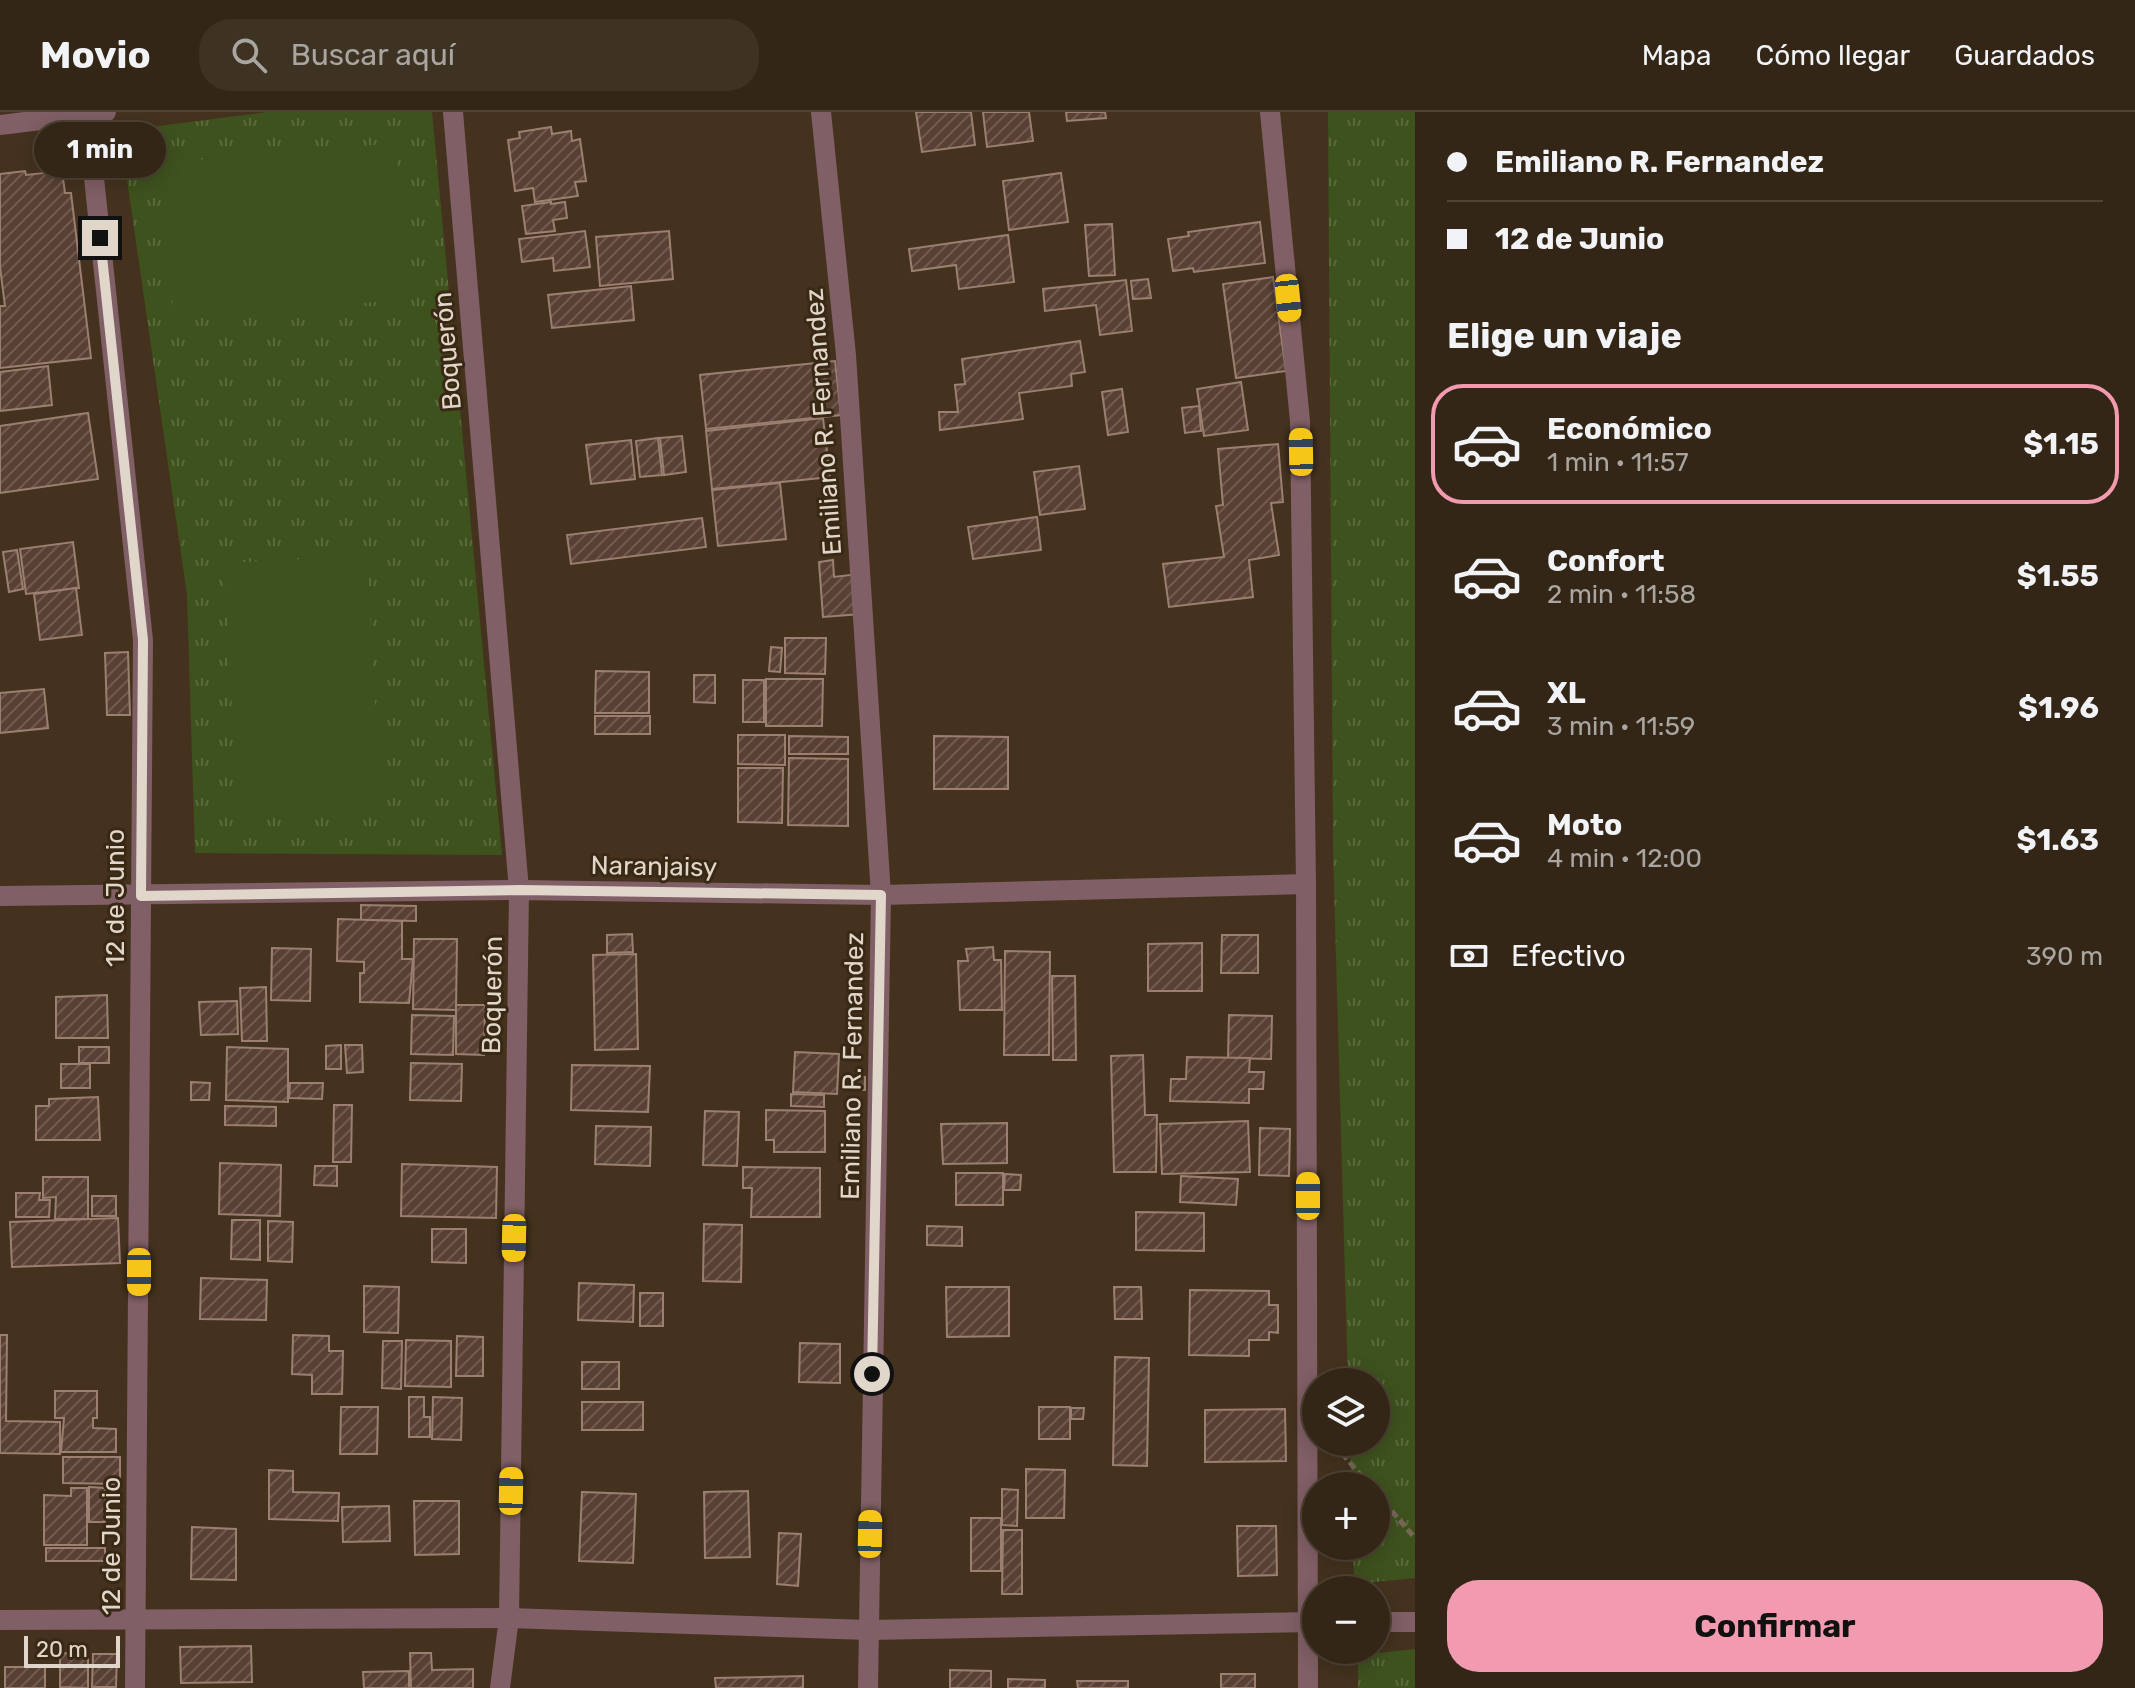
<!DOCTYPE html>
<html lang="es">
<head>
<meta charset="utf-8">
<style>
	body { margin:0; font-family:Rubik,sans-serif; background:#3e3223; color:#f1f3f6; height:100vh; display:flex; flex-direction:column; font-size:30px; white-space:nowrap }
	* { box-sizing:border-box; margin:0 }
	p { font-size:26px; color:#a9a5a1 }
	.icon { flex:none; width:44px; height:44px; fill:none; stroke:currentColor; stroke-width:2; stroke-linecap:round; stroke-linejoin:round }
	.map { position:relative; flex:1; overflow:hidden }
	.panel { display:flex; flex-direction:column; background:#332616; width:720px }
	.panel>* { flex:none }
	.top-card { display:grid; align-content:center; height:176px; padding:0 32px; background:#332616 }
	.tools { position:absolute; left:1302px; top:1256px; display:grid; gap:16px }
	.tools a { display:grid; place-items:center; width:88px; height:88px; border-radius:50%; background:#332616; box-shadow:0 4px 20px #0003,0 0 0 2px #4e4335; font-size:40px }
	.scale { position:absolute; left:24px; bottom:20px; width:96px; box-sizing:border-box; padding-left:8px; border:4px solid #e1d6ca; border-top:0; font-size:22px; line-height:28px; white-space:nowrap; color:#e1d6ca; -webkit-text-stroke:6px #392814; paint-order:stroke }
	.end { position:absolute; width:36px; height:36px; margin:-18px; border:10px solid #e1d6ca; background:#111; box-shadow:0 0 0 4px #111 }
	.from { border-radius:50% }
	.bubble { position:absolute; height:56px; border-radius:28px; background:#332616; box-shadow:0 4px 20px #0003,0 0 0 2px #4e4335; font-size:26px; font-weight:700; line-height:56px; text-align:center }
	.car { position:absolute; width:24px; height:48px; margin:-24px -12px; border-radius:10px; box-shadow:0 0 6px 2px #0007; background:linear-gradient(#f5c518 24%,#345 0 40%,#f5c518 0 76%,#345 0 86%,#f5c518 0) }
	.top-card b { display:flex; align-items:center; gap:28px; height:76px; font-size:30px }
	.top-card b+b { border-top:2px solid #4e4335 }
	.top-card i { width:20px; height:20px; background:#f1f3f6 }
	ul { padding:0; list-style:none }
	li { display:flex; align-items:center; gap:24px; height:120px; margin:0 16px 12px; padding:0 16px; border:4px solid transparent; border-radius:32px }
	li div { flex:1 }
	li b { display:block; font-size:30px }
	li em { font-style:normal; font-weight:700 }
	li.on { border-color:#f29aaf }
	li>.icon { width:72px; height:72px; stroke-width:1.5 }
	h2 { padding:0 32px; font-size:36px; line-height:96px }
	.pay { display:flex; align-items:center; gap:20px; height:88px; padding:0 32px; font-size:30px }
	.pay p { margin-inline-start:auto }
	.action { display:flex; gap:16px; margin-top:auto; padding:16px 32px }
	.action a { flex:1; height:92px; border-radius:32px; background:#f29aaf; color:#111; font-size:32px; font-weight:700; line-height:92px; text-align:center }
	header { display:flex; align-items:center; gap:48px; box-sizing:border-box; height:112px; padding:0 40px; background:#332616; border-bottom:2px solid #4e4335 }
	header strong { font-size:38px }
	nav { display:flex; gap:44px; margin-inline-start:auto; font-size:28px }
	.search { width:560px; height:72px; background:#3e3223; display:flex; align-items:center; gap:20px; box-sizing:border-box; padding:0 28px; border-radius:32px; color:#a9a5a1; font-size:30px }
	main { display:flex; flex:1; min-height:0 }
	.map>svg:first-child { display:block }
</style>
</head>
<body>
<header>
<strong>Movio</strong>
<div class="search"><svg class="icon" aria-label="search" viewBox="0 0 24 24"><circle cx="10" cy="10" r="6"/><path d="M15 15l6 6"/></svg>Buscar aquí</div>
<nav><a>Mapa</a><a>Cómo llegar</a><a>Guardados</a></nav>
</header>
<main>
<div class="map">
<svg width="1415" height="1576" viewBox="0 0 1415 1576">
	<defs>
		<pattern id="grass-tufts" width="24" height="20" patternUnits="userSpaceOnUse" patternTransform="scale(2)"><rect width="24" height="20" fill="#3e521e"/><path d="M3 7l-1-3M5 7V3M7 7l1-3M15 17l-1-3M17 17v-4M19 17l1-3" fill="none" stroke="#5a6a3d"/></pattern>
		<pattern id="building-hatch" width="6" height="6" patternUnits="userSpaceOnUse" patternTransform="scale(2)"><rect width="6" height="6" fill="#594034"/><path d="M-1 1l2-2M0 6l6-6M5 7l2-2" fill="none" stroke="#715b50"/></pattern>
	</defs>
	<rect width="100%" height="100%" fill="#44321e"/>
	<g fill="url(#grass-tufts)">
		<path d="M268 0H432L502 743 195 741 187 483 120 19Z"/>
		<path d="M1328 0H1415V1466L1354 1472 1353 1434H1376V1374H1351L1350 1330H1376V1270H1348L1333 738Z"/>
		<path d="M1415 1537V1576H1358V1543Z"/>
	</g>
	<g fill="#3e521e">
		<path d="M396 31 409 187 174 207 160 51Z"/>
		<path d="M367 444 381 700 238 708 224 451Z"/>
	</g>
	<g fill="url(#building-hatch)" stroke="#9b7f71" stroke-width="2">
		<path d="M916 0H971L975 33 922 40Z"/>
		<path d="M983 0H1029L1033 29 987 35Z"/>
		<path d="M1066 0H1105L1106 6 1067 9Z"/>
		<path d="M551 15 552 22 571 19 572 29 580 27 586 69 575 70 578 84 535 90 533 76 515 79 508 28 520 26 519 20Z"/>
		<path d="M25 59 26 63 62 59 65 81H71L91 246 0 256V194H5L0 155V62Z"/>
		<path d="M1061 61 1068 110 1009 118 1003 69Z"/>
		<path d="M551 90V92L565 90 567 106 553 108 555 119 526 122 522 94Z"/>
		<path d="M1260 110 1265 151 1194 160 1193 156 1173 159 1168 127 1189 124 1188 120Z"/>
		<path d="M1112 112 1115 163 1089 164 1085 113Z"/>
		<path d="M585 119 590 155 554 159 553 146 522 150 519 127Z"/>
		<path d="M669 119 673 167 600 174 596 125Z"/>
		<path d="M1008 123 1014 170 959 177 956 153 912 159 909 137Z"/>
		<path d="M1273 165 1286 259 1236 266 1223 172Z"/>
		<path d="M1148 167 1151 186 1133 187 1131 169Z"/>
		<path d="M1126 168 1132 219 1100 223 1096 193 1045 199 1043 177Z"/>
		<path d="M631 174 634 208 552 216 548 183Z"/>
		<path d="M1080 229 1085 260 1071 262 1072 274 1019 281 1023 307 940 318 939 300H958L955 273 965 272 962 247Z"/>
		<path d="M835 249 841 303 706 317 700 263Z"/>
		<path d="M48 254 52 293 0 299V260Z"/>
		<path d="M1241 270 1248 318 1204 324 1197 277Z"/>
		<path d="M1122 277 1128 320 1108 323 1102 280Z"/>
		<path d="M1199 294 1201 319 1185 321 1182 296Z"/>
		<path d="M88 301 98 367 0 381V314Z"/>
		<path d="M823 306 830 365 712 377 706 319Z"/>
		<path d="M682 324 686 360 664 363 660 326Z"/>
		<path d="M658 326 662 363 640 365 636 329Z"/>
		<path d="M631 328 635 367 591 372 586 333Z"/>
		<path d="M1278 332 1283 390 1271 391 1279 443 1249 448 1253 485 1169 495 1163 452 1224 445 1216 394 1223 393 1218 337Z"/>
		<path d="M1079 354 1085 397 1040 403 1034 360Z"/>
		<path d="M780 371 786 427 718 434 712 378Z"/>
		<path d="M1037 405 1041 438 973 447 968 415Z"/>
		<path d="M702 406 706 435 571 452 567 423Z"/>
		<path d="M73 430 79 476 26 482 20 437Z"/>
		<path d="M17 438 23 477 9 480 3 440Z"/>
		<path d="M833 448 834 465 858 462 861 502 823 505 819 450Z"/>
		<path d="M76 476 82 523 40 528 34 482Z"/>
		<path d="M785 526H826L825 562 785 561Z"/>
		<path d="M771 535 782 536 780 560 769 559Z"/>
		<path d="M128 540 130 603H107L105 541Z"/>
		<path d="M596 559 649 560V601H595Z"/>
		<path d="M694 563H715V591L694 590Z"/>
		<path d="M766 567H823L822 614H766Z"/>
		<rect x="743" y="568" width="21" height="42"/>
		<path d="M44 577 48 616 0 621V581Z"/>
		<rect x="595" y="604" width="55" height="18"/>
		<path d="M738 623H785V653L738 652Z"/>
		<path d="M789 624 848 625V642H789Z"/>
		<path d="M934 624 1008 625V677H934Z"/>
		<path d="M789 646 848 647V714L788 713Z"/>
		<path d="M738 656H783L782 711 738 710Z"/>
		<path d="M361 793 416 794V809L361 808Z"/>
		<path d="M338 807 402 809V847H413L409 891 360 890V861H364V850L337 849Z"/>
		<path d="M632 822 633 840 607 841V823Z"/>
		<path d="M1222 823H1258V861H1221Z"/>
		<path d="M414 827H457L456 898 413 897Z"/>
		<path d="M1202 831V879H1148V832Z"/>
		<path d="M993 835 994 848H1001L1002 898H960L958 849H968L966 837Z"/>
		<path d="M272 836 311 837 310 889 271 888Z"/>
		<path d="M1005 839 1050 840 1049 943H1004Z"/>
		<path d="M636 842 638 937 595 938 593 843Z"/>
		<path d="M1052 864H1075L1076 948H1053Z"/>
		<path d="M266 875 267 929H242L240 876Z"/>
		<path d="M107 883 108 926H56V885Z"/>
		<path d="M237 889 238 922 201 923 199 890Z"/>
		<path d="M456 893H485L484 943 456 942Z"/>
		<path d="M412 903 454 904 453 943 411 942Z"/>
		<path d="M1229 903 1272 904 1271 947 1228 946Z"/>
		<path d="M341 933V957H326V934Z"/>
		<path d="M345 933H362L363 960 347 961Z"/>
		<rect x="79" y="935" width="30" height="16"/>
		<path d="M227 935 288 937V990L226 988Z"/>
		<path d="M795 940 839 942 837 982 793 980Z"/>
		<path d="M1143 943 1145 1003H1157L1156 1060H1114L1111 944Z"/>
		<path d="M1187 945 1250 946 1249 960H1264L1263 977H1249V991L1170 989 1171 967H1186Z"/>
		<path d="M411 951 462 952 461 989 410 988Z"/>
		<rect x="61" y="952" width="29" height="24"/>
		<path d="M572 953 650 954 648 1000 571 998Z"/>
		<path d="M842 964 865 965V978H842Z"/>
		<path d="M191 970 210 971 209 988H191Z"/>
		<path d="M290 971H323L322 987 289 986Z"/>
		<path d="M791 982 824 983V995L791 994Z"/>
		<path d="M98 985 100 1028H36V994H49V987Z"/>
		<path d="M334 993H352L351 1050H333Z"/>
		<path d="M225 994 276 995V1014L225 1013Z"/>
		<path d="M766 998 825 999V1040H774V1028H766Z"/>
		<path d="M705 999 739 1000 737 1054 703 1053Z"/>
		<path d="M1248 1009 1250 1060 1162 1062 1160 1012Z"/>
		<path d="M1007 1011V1051L943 1052 941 1012Z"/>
		<path d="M596 1014 651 1015 650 1054 595 1052Z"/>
		<path d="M1260 1016 1290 1017 1289 1064 1259 1063Z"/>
		<path d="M220 1051 281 1053 280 1104 219 1102Z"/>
		<path d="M402 1052 497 1055 496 1106 401 1104Z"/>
		<path d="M315 1054H337V1074L314 1073Z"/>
		<path d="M743 1055 820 1056V1105H751L752 1076H743Z"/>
		<rect x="956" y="1061" width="47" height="32"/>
		<path d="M1005 1062 1021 1063 1020 1078H1004Z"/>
		<path d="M1181 1064 1238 1067 1236 1093 1180 1090Z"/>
		<path d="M43 1065H88V1107H55L56 1085 43 1086Z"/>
		<path d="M16 1081H40L39 1088H50L49 1105H16Z"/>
		<rect x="92" y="1084" width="24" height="20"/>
		<path d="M1136 1100 1204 1101V1139L1136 1138Z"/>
		<path d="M118 1106 120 1151 12 1155 10 1110Z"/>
		<path d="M232 1108H260V1148L231 1147Z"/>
		<path d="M268 1109 293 1110 292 1150 268 1149Z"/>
		<path d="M704 1112 742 1113 741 1170 703 1169Z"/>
		<path d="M927 1114 962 1115V1134L927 1133Z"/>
		<path d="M432 1117H466V1151L432 1150Z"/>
		<path d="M201 1166 267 1168 266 1208 200 1207Z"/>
		<path d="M579 1171 634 1173 633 1210 578 1208Z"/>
		<path d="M364 1174 399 1175 398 1221 364 1220Z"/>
		<path d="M946 1175H1009V1224L947 1225Z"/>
		<path d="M1114 1175H1141L1142 1207H1115Z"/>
		<path d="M1190 1178 1269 1179V1193H1278V1221L1269 1220V1228H1249V1244L1189 1243Z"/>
		<rect x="640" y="1181" width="23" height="33"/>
		<path d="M0 1223H7L6 1309 60 1310V1342L0 1341Z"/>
		<path d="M293 1223 329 1224V1239H343L342 1282H312V1263L292 1262Z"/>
		<path d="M457 1224 483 1225V1264H456Z"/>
		<path d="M406 1228 451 1229V1275L405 1274Z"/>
		<path d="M383 1229H402L401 1277 382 1276Z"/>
		<path d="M800 1231 840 1232V1271L799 1270Z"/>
		<path d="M1115 1245 1149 1246 1147 1354 1113 1353Z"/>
		<rect x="582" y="1250" width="37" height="27"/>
		<path d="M55 1279H97V1306H93V1316L116 1317V1340H61L64 1306H55Z"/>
		<path d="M409 1285H424V1305H430V1325H409Z"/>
		<path d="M433 1285 462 1286 461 1328 432 1327Z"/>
		<rect x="582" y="1290" width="61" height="28"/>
		<path d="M341 1295H378L377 1342H340Z"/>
		<rect x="1039" y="1295" width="31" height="32"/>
		<path d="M1071 1296H1084L1083 1307H1071Z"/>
		<path d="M1285 1297 1286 1349 1205 1350V1298Z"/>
		<path d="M63 1345H120V1372L63 1371Z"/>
		<path d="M1026 1357 1065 1358 1064 1406H1026Z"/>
		<path d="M269 1358 293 1359V1380L339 1381 338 1409 269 1407Z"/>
		<path d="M89 1375 105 1376V1410H89Z"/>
		<path d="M71 1376H87V1433H44V1383L71 1384Z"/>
		<path d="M1002 1377 1018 1378 1017 1414 1002 1413Z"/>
		<path d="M748 1379 750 1445 705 1446 704 1380Z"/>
		<path d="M582 1380 636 1382 633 1451 579 1449Z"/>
		<path d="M414 1389H459V1442L415 1443Z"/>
		<path d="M389 1394 390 1429 343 1430 342 1395Z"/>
		<rect x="971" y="1406" width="30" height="53"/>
		<path d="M1237 1414H1276L1277 1463 1238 1464Z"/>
		<path d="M192 1415 236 1417V1468L191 1467Z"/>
		<path d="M1003 1418H1022V1482H1002Z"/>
		<path d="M779 1421 801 1422 798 1474 777 1472Z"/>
		<rect x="46" y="1436" width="59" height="13"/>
		<path d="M251 1534 252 1570 181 1571 180 1535Z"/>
		<path d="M60 1541 88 1542V1576L60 1575Z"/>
		<path d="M410 1541H431L432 1558 473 1557V1576H411Z"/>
		<path d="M93 1542H117L116 1575H92Z"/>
		<rect x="5" y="1555" width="40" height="21"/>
		<path d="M950 1558 991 1559V1576H950Z"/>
		<path d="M409 1559V1576H364L363 1560Z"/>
		<rect x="1221" y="1562" width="34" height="14"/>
		<path d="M803 1564V1576H716L715 1566Z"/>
		<path d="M1008 1567 1045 1568V1576H1008Z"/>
		<path d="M1077 1569H1128V1576H1078Z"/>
	</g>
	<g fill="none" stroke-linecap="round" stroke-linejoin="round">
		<g stroke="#776755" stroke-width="5" stroke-dasharray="8 4" stroke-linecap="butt">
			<path d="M1334 1332 1370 1374"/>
			<path d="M1376 1381 1415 1426"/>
		</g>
		<g stroke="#805f66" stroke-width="20">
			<path d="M87 0 143 528 135 1576"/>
			<path d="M453 0 519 778 509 1506 500 1576"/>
			<path d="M821 0 846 243 881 783 868 1576"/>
			<path d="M1270 0 1300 309 1306 772 1308 1576"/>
			<path d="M0 13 106 0"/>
			<path d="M0 784 519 778 881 783 1306 772"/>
			<path d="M0 1508 509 1506 868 1518 1316 1510"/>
			<path d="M1376 1510H1415"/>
		</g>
	</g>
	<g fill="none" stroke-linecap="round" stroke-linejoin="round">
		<path stroke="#e1d6ca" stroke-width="10" d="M100 126 143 528 141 784 519 778 881 783 872 1262"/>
	</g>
	<g text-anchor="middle" stroke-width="6" stroke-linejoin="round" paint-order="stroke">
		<g font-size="26" fill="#e1d6ca" stroke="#392814">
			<text transform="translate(447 239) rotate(-95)" y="9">Boquerón</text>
			<text transform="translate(823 310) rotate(-94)" y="9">Emiliano R. Fernandez</text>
			<text transform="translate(654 754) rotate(1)" y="9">Naranjaisy</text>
			<text transform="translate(115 786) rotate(-90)" y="9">12 de Junio</text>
			<text transform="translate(492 883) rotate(-89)" y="9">Boquerón</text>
			<text transform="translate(852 954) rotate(-89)" y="9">Emiliano R. Fernandez</text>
			<text transform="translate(111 1434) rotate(-90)" y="9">12 de Junio</text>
		</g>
	</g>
</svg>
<div class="tools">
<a><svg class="icon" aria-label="layers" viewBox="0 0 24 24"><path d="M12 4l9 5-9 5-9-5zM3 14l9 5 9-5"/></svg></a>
<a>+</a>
<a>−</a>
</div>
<div class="scale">20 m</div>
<i class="end from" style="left:872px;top:1262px"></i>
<i class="end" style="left:100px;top:126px"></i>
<div class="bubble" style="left:34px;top:10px;width:132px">1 min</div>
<i class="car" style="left:1288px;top:186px;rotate:174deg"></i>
<i class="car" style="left:1301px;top:340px;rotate:359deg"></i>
<i class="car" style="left:1308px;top:1084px;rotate:0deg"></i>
<i class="car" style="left:514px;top:1126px;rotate:181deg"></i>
<i class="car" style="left:139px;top:1160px;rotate:180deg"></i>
<i class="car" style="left:511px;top:1379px;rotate:1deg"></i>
<i class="car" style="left:870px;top:1422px;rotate:1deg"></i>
</div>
<section class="panel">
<div class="top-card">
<b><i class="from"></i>Emiliano R. Fernandez</b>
<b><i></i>12 de Junio</b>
</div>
<h2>Elige un viaje</h2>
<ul>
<li class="on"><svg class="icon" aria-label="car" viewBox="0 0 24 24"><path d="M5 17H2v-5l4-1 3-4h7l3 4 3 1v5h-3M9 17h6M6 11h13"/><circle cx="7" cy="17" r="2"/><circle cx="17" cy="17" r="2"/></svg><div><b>Económico</b><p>1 min · 11:57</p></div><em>$1.15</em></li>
<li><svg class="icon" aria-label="car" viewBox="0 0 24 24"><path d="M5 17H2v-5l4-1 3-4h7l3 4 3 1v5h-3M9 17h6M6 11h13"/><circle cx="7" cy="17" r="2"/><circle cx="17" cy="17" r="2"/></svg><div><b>Confort</b><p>2 min · 11:58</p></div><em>$1.55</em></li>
<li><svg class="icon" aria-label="car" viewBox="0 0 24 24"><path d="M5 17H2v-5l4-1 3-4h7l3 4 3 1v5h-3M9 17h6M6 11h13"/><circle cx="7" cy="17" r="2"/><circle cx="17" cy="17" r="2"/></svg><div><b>XL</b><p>3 min · 11:59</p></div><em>$1.96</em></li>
<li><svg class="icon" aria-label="car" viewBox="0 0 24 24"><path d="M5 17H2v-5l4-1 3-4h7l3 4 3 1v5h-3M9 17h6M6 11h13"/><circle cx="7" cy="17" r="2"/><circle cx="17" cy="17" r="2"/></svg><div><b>Moto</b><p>4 min · 12:00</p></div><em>$1.63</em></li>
</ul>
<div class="pay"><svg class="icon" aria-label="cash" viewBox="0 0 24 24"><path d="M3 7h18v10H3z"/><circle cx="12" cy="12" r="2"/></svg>Efectivo<p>390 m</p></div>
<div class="action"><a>Confirmar</a></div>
</section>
</main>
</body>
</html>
